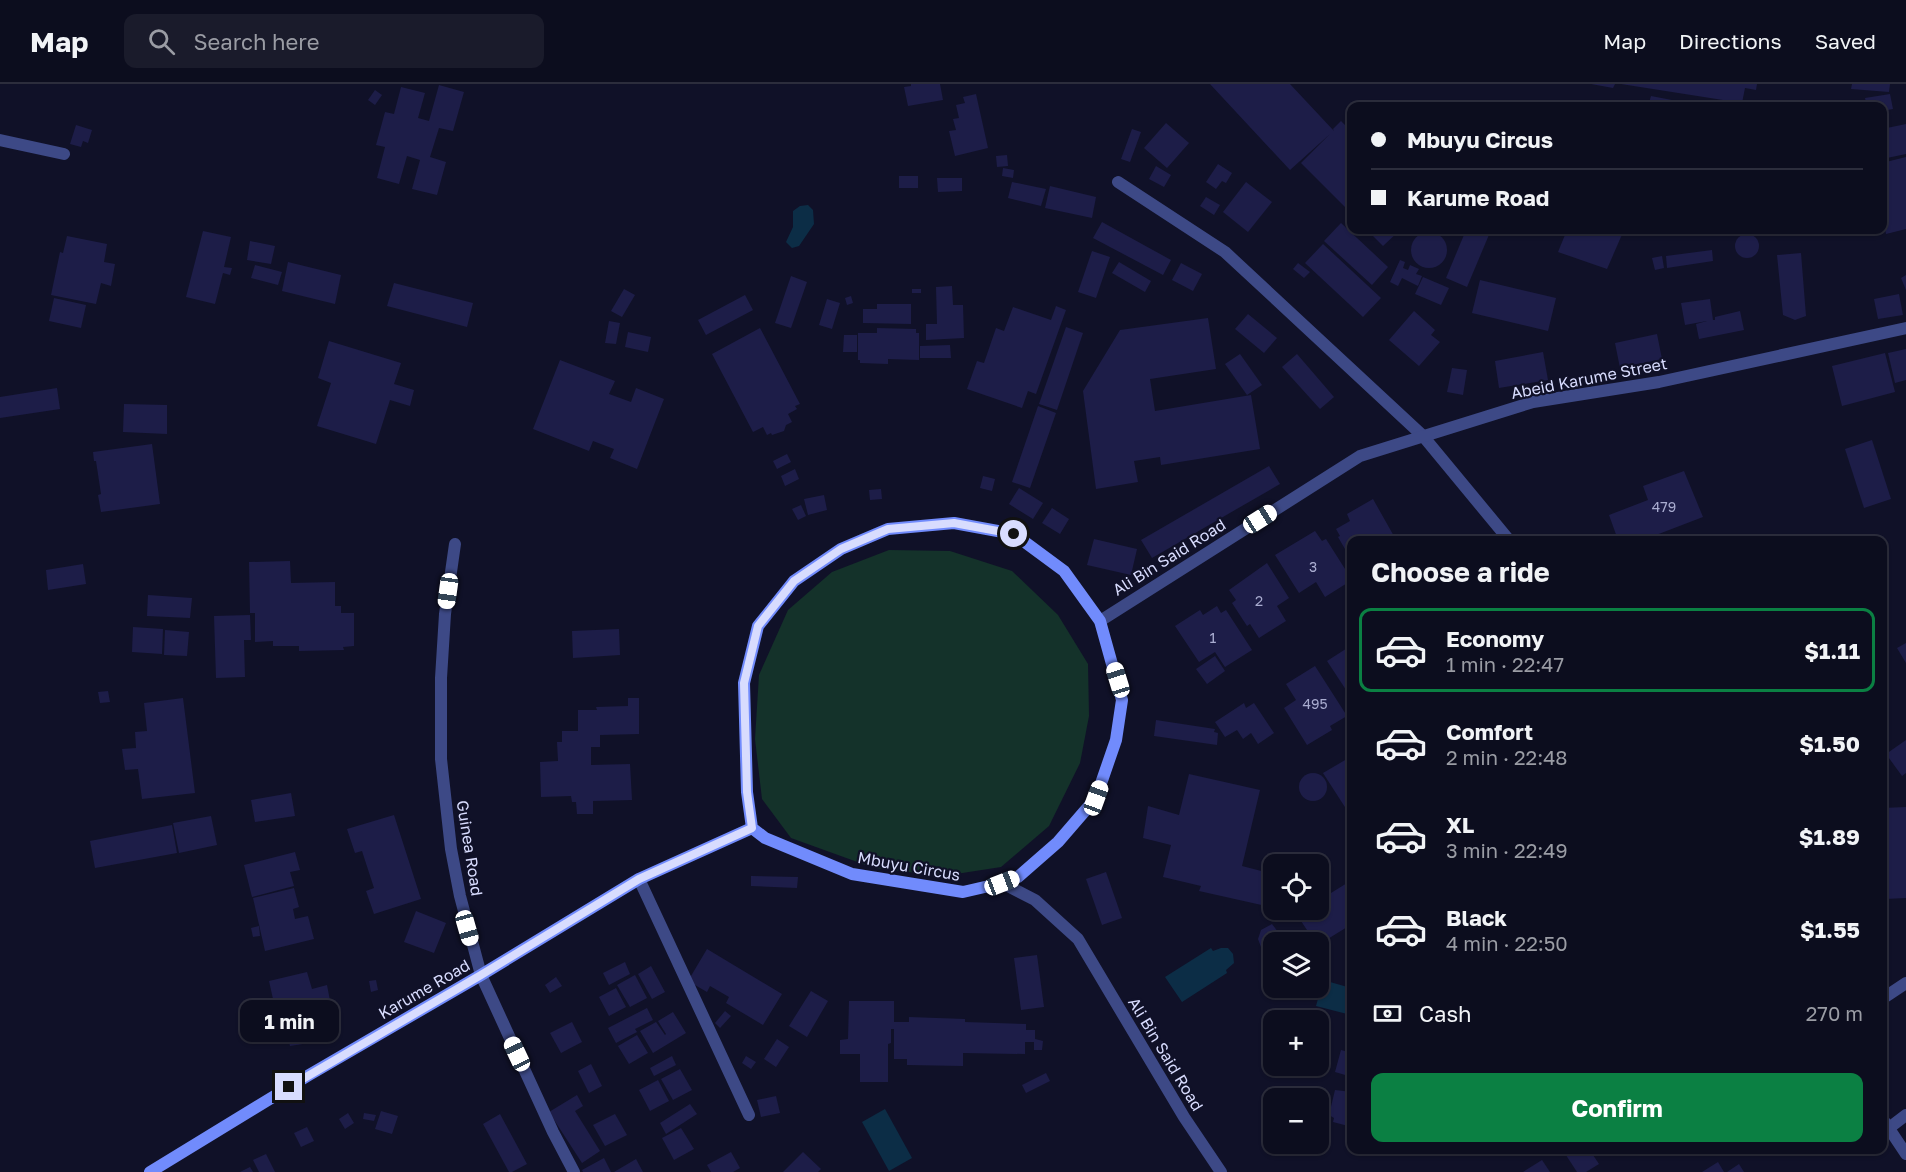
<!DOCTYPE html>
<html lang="en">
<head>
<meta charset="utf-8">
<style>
	body { margin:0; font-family:"Golos Text",sans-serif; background:#1a1b2b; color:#f1f3f6; height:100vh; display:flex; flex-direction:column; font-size:22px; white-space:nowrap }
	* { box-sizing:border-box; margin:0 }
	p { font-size:20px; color:#9a9ca4 }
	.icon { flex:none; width:33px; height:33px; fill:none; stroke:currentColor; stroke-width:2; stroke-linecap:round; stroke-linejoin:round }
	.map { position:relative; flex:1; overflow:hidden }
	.details { position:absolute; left:1347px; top:452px; width:540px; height:618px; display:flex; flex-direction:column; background:#0c0d1e; border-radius:12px; box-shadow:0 2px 4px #0004,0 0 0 2px #2c2d3c }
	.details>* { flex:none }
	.hud { position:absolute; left:1347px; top:18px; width:540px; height:132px; border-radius:12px; box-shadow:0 2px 4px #0004,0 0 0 2px #2c2d3c; display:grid; align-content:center; height:132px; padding:0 24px; background:#0c0d1e }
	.fabs { position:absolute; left:1263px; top:770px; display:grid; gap:12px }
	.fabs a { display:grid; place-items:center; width:66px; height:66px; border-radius:12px; background:#0c0d1e; box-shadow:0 2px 4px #0004,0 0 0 2px #2c2d3c; font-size:30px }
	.end { position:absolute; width:27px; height:27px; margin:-14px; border:8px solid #d8dcfe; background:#111; box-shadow:0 0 0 3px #111 }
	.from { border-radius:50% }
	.bubble { position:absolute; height:42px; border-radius:12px; background:#0c0d1e; box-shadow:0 2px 4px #0004,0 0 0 2px #2c2d3c; font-size:20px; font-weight:700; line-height:42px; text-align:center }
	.car { position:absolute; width:18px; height:36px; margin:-18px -9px; border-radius:8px; box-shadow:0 0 4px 2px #0007; background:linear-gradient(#fff 24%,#345 0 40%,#fff 0 76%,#345 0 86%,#fff 0) }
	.hud b { display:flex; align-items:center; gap:21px; height:57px; font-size:22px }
	.hud b+b { border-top:2px solid #2c2d3c }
	.hud i { width:15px; height:15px; background:#f1f3f6 }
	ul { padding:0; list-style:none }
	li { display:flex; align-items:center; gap:18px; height:84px; margin:0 12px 9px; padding:0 12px; border:3px solid transparent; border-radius:12px }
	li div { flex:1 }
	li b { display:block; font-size:22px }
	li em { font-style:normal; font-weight:700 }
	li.current { border-color:#0b8043 }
	li>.icon { width:54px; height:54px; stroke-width:1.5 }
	h2 { padding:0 24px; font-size:27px; line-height:72px }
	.pay { display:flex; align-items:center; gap:15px; height:66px; padding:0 24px; font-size:22px }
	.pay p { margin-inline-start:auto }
	.cta { display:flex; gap:12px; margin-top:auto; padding:12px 24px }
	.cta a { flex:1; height:69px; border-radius:12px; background:#0b8043; color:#fff; font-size:24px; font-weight:700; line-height:69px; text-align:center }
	header { display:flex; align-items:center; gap:36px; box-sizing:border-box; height:84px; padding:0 30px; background:#0c0d1e; border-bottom:2px solid #2c2d3c }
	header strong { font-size:28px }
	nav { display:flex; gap:33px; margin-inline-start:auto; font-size:21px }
	.search { width:420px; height:54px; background:#1a1b2b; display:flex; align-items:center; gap:15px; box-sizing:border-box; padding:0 21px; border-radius:12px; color:#9a9ca4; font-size:22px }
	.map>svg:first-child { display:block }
</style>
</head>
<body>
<header>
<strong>Map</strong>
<div class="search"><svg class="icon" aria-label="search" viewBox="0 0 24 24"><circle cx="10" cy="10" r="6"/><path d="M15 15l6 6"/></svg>Search here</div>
<nav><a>Map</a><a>Directions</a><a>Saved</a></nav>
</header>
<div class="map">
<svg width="1906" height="1088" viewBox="0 0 1906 1088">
	<rect width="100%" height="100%" fill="#101128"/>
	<path fill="#14322a" d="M889 466 950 467 1012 487 1058 531 1088 580 1089 632 1080 679 1049 742 1001 783 943 792 874 784 791 754 762 715 755 655 759 591 788 526 832 488Z"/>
	<g fill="#0c2d46">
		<path d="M808 121 813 126 814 140 799 162 792 164 786 158 793 143V127L800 122Z"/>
		<path d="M1211 864 1213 867 1221 864H1228L1233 870 1234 879 1226 886 1227 889 1182 918 1165 893Z"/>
		<path d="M1323 896 1351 904V931L1316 922Z"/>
		<path d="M885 1025 912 1074 889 1087 862 1038Z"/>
	</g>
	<g fill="#1d1d48">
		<path d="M911 0H940L943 16 908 22 904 3 911 2Z"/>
		<path d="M1210 0H1290L1334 47 1333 45 1341 37 1352 48V130L1301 79 1330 50 1290 86Z"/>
		<path d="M1591 0H1615L1613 4Z"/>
		<path d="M1621 0H1757L1756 6 1745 4 1742 19Z"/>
		<path d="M1852 0H1890L1889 8 1851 5Z"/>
		<path d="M439 1 464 8 453 47 439 44 430 73 446 78 437 111 412 105 420 76 407 72 399 100 377 94 385 63 376 61 385 28 394 30 401 3 425 9 418 34 429 37Z"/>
		<path d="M375 6 382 11 375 21 368 16Z"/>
		<path d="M976 10 988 64 955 72 949 47 956 46 953 35 959 34 956 21 965 19 963 13Z"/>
		<path d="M1890 10 1893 25 1882 27V22H1867L1865 14Z"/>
		<path d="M1651 12 1698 21V22H1648Z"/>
		<path d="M1166 39 1189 59 1167 84 1144 64Z"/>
		<path d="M1906 40V70L1887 74 1882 56V45Z"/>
		<path d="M76 41 92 46 88 59 83 57 81 63 70 60Z"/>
		<path d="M1132 45 1141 48 1130 78 1121 75Z"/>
		<path d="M1007 71 1008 82 997 83 996 72Z"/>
		<path d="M1906 73V145L1886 150 1882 129 1888 127 1882 104V79Z"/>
		<path d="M1218 80 1232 89 1226 99 1222 97 1216 105 1206 98Z"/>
		<path d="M1156 82 1171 91 1164 103 1149 95Z"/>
		<path d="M1003 84 1014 86 1013 94 1002 92Z"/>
		<rect x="899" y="92" width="19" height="12"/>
		<path d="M937 94H962V107L938 108Z"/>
		<path d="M1012 98 1046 105 1041 122 1008 114Z"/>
		<path d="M1246 98 1272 118 1248 148 1223 128Z"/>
		<path d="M1050 102 1096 113 1092 134 1045 124Z"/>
		<path d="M1206 113 1220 121 1214 131 1200 122Z"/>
		<path d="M1102 138 1171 176 1163 191 1093 154Z"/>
		<path d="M1341 139 1388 183 1372 201 1324 157Z"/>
		<path d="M1367 146H1400L1383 162Z"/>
		<path d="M1466 146H1491L1467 203 1446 194Z"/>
		<path d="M1567 146H1624L1607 185 1558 168Z"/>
		<path d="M203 147 231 153 224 183 232 184 230 191 223 189 215 220 186 213Z"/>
		<circle cx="1429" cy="166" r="18"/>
		<circle cx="1747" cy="162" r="12"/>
		<path d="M67 152 107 160 104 178 115 180 111 202 101 199 96 220 51 211 60 168 63 169Z"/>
		<path d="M250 157 275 162 271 180 247 176Z"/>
		<path d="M1323 160 1381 214 1363 233 1305 179Z"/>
		<path d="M1712 166 1713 177 1667 184 1666 172Z"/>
		<path d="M1092 167 1110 173 1096 214 1078 208Z"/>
		<path d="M1801 169 1806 232 1795 236 1783 231 1777 171Z"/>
		<path d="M1662 172 1664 184 1655 186 1652 174Z"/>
		<path d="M1400 176 1405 178 1403 184 1408 186 1410 181 1419 185 1416 190 1422 192 1418 202 1402 194 1398 202 1390 198Z"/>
		<path d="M288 178 341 191 335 220 282 207Z"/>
		<path d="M1119 178 1151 197 1145 208 1112 189Z"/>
		<path d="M1181 179 1202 190 1193 207 1172 196Z"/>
		<path d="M1298 179 1310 188 1304 194 1293 185Z"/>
		<path d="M255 181 282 188 278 201 251 194Z"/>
		<path d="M1906 191V206L1901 194Z"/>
		<path d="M791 192 807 198 791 244 775 239Z"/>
		<path d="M1423 193 1449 204 1441 221 1415 210Z"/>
		<path d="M1480 196 1556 214 1548 247 1472 229Z"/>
		<path d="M394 199 473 219 467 243 387 222Z"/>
		<path d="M952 202 953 221H963L964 254 926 256V240H937L936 203Z"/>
		<path d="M624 205 635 211 622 233 611 227Z"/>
		<rect x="912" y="205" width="9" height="4"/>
		<path d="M1899 210 1903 231 1878 235 1874 215Z"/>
		<path d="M745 211 753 226 706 251 698 236Z"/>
		<path d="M851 212 853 219 847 221 845 214Z"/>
		<path d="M54 214 86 221 81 244 49 237Z"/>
		<path d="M827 215 840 219 832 245 819 241Z"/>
		<path d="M1710 215 1713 236H1715V233L1740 227 1744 246 1699 255 1696 240 1707 237 1685 241 1681 219Z"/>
		<path d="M877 220H911V240L863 239V225H877Z"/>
		<path d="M1056 222 1066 226 1036 310 1028 307 1022 324 967 305 977 277 984 279 996 244 1004 247 1013 223 1051 236Z"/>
		<path d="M1414 227 1435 246 1431 251 1440 258 1419 282 1389 256Z"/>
		<path d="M1248 230 1277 254 1264 269 1235 245Z"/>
		<path d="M1208 234 1216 285 1150 295 1155 327 1251 311 1260 365 1161 381 1160 373 1134 377 1138 398 1096 405 1083 307 1120 246Z"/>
		<path d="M609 237 620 239 616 260 605 259Z"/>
		<path d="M1066 243 1083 249 1057 326 1039 320Z"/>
		<path d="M760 244 800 320 795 322 797 325 788 330 792 338 786 341 784 347 772 351 771 349 767 351 763 343 753 348 712 270Z"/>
		<path d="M877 244 916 245V249H919V276L888 275V280L860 279V276H858V249H877Z"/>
		<path d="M628 248 651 253 648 268 625 263Z"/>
		<path d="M1657 250 1662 275 1620 284 1615 259Z"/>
		<path d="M844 251H857V268H843Z"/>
		<path d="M329 257 401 279 394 300 414 306 410 322 390 316 376 360 317 342 331 299 318 294Z"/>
		<path d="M950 261 951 274H920V262Z"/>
		<path d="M1906 265V296L1895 299 1888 269Z"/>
		<path d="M1543 268 1548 296 1499 304 1495 277Z"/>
		<path d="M1885 269 1895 308 1842 322 1832 282Z"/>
		<path d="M1240 270 1262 301 1247 311 1225 280Z"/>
		<path d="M1297 270 1334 313 1320 325 1282 283Z"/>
		<path d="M560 276 615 297 609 310 631 318 636 304 664 315 637 385 610 374 614 365 593 357 589 367 533 345Z"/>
		<path d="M1452 284 1467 286 1463 311 1447 308Z"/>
		<path d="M57 304 60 325 0 334V313Z"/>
		<path d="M124 320 167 321V350L123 348Z"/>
		<path d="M1038 322 1056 329 1030 404 1012 398Z"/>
		<path d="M1872 356 1891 415 1864 424 1845 365Z"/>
		<path d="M152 360 160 420 101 428 98 411 101 410 96 377H94L93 368Z"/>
		<path d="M787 370 791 378 777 385 773 377Z"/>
		<path d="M1269 382 1280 400 1152 474 1141 456Z"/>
		<path d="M795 385 799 395 785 402 781 392Z"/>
		<path d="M1684 387 1703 433 1643 456H1618L1609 431 1648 416 1643 402Z"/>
		<path d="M983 392 995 395 992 407 980 404Z"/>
		<path d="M1019 404 1043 419 1033 435 1009 420Z"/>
		<path d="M881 405 882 415 870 416 869 406Z"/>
		<path d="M824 411 827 426 808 431 804 415Z"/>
		<path d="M1373 415 1395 454 1391 456H1352V477L1338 453 1340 452 1336 445 1350 437 1347 430Z"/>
		<path d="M801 421 806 432 798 436 792 425Z"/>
		<path d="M1052 424 1069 435 1060 450 1042 439Z"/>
		<path d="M1315 447 1322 457 1326 455 1352 496 1325 513 1316 498 1299 509 1275 471Z"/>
		<path d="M1094 455 1137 465 1131 491 1087 481Z"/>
		<path d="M290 477 291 499 335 498V522H341V529H354V562L343 563 344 566 299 567V562H273V557L255 558V529H250L249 478Z"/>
		<path d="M1267 479 1289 514 1277 522 1286 537 1259 554 1250 540 1247 542 1232 519 1236 516 1229 506Z"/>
		<path d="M83 480 86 500 48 506 46 486Z"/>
		<path d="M148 511 192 514 190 534 147 532Z"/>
		<path d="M1217 522 1221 529 1226 526 1252 566 1225 583 1215 568 1199 578 1175 542 1200 526 1203 531Z"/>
		<path d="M250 531 251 556H244L245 593 216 594 214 532Z"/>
		<path d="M133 543 163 545 162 570 132 568Z"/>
		<path d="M619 545 620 571 573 574 572 547Z"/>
		<path d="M165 546 189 548 187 572 164 571Z"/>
		<path d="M1906 559V579L1897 564Z"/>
		<path d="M1352 561V615L1327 577Z"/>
		<path d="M1215 572 1225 587 1207 600 1196 585Z"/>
		<path d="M1315 582 1347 632 1330 642 1332 646 1307 661 1284 624 1296 616 1286 600Z"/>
		<path d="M108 607 110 618 100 619 98 608Z"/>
		<path d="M183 614 195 709 142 715 138 685 125 686 122 665 136 664 135 648 147 647 144 619Z"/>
		<path d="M628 614H639V650L600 651V663H591V681L630 680 632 716 593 717V730H577L576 718H572L571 712 541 713 540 678 558 677 557 658H562V647H578V626H597L596 623 628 622Z"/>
		<path d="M1244 619 1246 624 1254 619 1274 649 1258 660 1251 649 1243 655 1237 646 1225 653 1215 638Z"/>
		<path d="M1156 636 1215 645 1214 648 1218 649 1217 661 1154 652Z"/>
		<path d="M1906 656V689L1902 692 1886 670Z"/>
		<path d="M1352 672V734L1323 689Z"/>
		<circle cx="1313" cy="703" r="14"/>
		<path d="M1189 690 1260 706 1242 782 1273 790 1266 822 1199 807 1201 802 1163 793 1171 761 1143 754 1148 722 1179 731Z"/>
		<path d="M291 709 295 732 255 738 251 716Z"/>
		<path d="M1906 723V814L1885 815 1882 796V724Z"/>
		<path d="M394 731 421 815 374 830 366 807 374 804 362 767 355 769 347 745Z"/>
		<path d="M211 732 217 761 179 769 173 739Z"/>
		<path d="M172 741 177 769 95 784 90 757Z"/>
		<path d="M295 768 300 786 290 788 294 802 252 813 244 781Z"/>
		<path d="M1106 788 1122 834 1102 841 1086 795Z"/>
		<path d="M751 792 798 793 797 804 751 802Z"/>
		<path d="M1352 796V840L1318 861V858H1315L1297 831 1306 825H1318V817Z"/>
		<path d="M294 804 299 823 293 825 295 835 308 832 314 855 265 867 253 814Z"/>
		<path d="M416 827 446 839 434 869 404 858Z"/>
		<path d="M1272 840 1278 848 1293 846 1298 851 1296 858H1274V889L1271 890 1258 855 1261 846Z"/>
		<path d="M259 842 260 852 253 853 251 844Z"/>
		<path d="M707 865 782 910 763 941 726 919 729 913 710 902 707 908 688 897Z"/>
		<path d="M1037 871 1044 923 1021 926 1014 874Z"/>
		<path d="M625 878 630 890 609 901 603 889Z"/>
		<path d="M651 882 665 908 652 915 638 890Z"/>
		<path d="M307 888 312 905 327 901 332 927 319 930 322 947 303 960 290 962 283 932 277 933 269 897Z"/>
		<path d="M635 891 647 914 630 923 617 901Z"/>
		<path d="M556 893 562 902 550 909 545 901Z"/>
		<path d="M376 896 378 906 371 908 369 897Z"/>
		<path d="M616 904 626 923 609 932 599 913Z"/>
		<path d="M811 907 828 917 807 953 789 942Z"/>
		<path d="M849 917H894V938H909V933L965 935V938L1026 940V946H1035V955L1043 957 1042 966H1034V958H1025V970L963 969V982L907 981V975H894V945H891V959L888 960V998H860V970H840V956L848 955Z"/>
		<path d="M647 924 653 936 635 945 637 948 616 959 608 944Z"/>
		<path d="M725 927 731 932 720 944 715 939Z"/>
		<path d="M673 928 686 949 653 969 640 947 656 938 665 951 666 950 658 937Z"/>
		<path d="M572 938 582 958 561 969 550 949Z"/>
		<path d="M637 951 648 969 629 980 618 962Z"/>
		<path d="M777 955 789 963 776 983 764 975Z"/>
		<path d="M1341 966 1352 969V993L1335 988Z"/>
		<path d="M672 972 676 981 654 992 650 984Z"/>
		<path d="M746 972 756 978 751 985 742 979Z"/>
		<path d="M591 980 602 1002 589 1009 578 987Z"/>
		<path d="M680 985 692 1006 673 1016 661 995Z"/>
		<path d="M1046 989 1050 997 1026 1009 1022 1001Z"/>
		<path d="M658 996 669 1017 650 1027 639 1006Z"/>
		<path d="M1335 1006 1352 1008V1043L1333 1038 1334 1034 1329 1031Z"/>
		<path d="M577 1011 583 1022 575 1027 600 1067 582 1079 549 1028Z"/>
		<path d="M776 1012 780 1029 761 1033 757 1016Z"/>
		<path d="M690 1020 697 1030 666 1050 660 1039Z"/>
		<path d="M381 1027 398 1032 392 1050 375 1045Z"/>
		<path d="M348 1029 354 1039 345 1045 339 1035Z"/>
		<path d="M364 1029 376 1031 374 1037 363 1035Z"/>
		<path d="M500 1030 527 1080 512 1088H509L483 1040Z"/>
		<path d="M615 1030 627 1051 605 1062 593 1041Z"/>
		<path d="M307 1043 314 1057 301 1063 294 1049Z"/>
		<path d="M681 1044 694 1065 674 1076 662 1054Z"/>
		<path d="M1562 1065H1589L1599 1080 1586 1088H1577Z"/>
		<path d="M731 1068 740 1084 733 1088H711L707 1081Z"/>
		<path d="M803 1068 821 1085 818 1088H783Z"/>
		<path d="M266 1070 275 1088H259L253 1076Z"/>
		<path d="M604 1074 611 1088H583L582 1086Z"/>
		<path d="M636 1075 643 1088H614Z"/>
		<path d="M1542 1076 1550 1088H1523Z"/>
		<path d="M1718 1078 1724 1088H1702Z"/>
		<path d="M1739 1080 1744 1088H1727Z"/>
		<path d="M250 1083 253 1088H240Z"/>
	</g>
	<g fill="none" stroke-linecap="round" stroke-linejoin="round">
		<g stroke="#3d4986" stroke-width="12">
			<path d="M0 56 64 70"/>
			<path d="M639 795 749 1031"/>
		</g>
		<g stroke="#3d4986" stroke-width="12">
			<path d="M1118 98 1225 168 1423 352 1509 456"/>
			<path d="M455 460 445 530 441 594V675L451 765 460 812 481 891 553 1048 574 1088"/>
			<path d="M1100 537 1360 372 1533 318 1659 298 1906 244"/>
			<path d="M1002 799 1035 816 1078 855 1184 1033 1221 1088"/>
			<path d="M1882 915 1906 899"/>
			<path d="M1882 1034 1906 1070"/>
			<path d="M1889 1044 1906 1031"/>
		</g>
		<g stroke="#718bfc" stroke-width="12">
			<path d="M954 439 1014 450 1064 487 1100 537 1122 616 1116 656 1096 714 1058 758 1018 793 1002 799 963 808 852 790 765 754 752 744 747 708 744 599 758 542 794 497 841 465 888 445Z"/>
			<path d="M150 1088 309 991 481 891 639 795 752 744"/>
		</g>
	</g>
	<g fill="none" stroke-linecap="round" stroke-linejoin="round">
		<path stroke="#d8dcfe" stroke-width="8" d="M289 1003 481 891 639 795 752 744 747 708 744 599 758 542 794 497 841 465 888 445 954 439 1014 450"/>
	</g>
	<g text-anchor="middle" stroke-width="4.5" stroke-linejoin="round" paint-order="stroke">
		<g font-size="14" fill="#a9acd0">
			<text x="1664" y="428">479</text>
			<text x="1313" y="488">3</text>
			<text x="1259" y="522">2</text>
			<text x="1213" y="559">1</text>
			<text x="1315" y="625">495</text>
		</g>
		<g font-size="16" fill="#d8dcfe" stroke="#101128">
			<text transform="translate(1589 294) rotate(-11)" y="6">Abeid Karume Street</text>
			<text transform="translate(1169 473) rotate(-32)" y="6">Ali Bin Said Road</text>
			<text transform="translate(470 764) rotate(81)" y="6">Guinea Road</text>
			<text transform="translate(909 782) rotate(10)" y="6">Mbuyu Circus</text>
			<text transform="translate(424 905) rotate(-30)" y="6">Karume Road</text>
			<text transform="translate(1166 970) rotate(59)" y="6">Ali Bin Said Road</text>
		</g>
	</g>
</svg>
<div class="fabs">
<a><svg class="icon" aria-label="locate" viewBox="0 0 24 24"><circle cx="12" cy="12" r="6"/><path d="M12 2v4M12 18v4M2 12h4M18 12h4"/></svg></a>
<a><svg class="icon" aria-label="layers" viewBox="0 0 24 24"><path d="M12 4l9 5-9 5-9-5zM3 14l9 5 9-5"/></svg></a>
<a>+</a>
<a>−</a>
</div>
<i class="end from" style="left:1014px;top:450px"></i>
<i class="end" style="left:289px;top:1003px"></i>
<div class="bubble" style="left:240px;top:916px;width:99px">1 min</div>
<i class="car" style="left:1260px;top:435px;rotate:58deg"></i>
<i class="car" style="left:448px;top:507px;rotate:188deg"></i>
<i class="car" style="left:1118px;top:596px;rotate:343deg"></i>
<i class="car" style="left:1096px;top:714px;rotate:20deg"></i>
<i class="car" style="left:1002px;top:799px;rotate:69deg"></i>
<i class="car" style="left:467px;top:844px;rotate:164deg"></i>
<i class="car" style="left:517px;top:970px;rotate:335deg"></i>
<div class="hud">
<b><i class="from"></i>Mbuyu Circus</b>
<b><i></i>Karume Road</b>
</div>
<section class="details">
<h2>Choose a ride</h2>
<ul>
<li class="current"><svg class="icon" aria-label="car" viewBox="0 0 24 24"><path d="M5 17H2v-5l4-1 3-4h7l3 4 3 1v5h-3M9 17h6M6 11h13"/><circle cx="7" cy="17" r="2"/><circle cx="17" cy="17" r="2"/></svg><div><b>Economy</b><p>1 min · 22:47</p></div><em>$1.11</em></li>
<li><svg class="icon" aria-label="car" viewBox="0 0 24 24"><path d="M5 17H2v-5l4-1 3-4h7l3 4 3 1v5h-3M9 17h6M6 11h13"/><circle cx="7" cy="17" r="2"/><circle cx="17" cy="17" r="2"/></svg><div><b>Comfort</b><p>2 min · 22:48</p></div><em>$1.50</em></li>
<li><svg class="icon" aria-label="car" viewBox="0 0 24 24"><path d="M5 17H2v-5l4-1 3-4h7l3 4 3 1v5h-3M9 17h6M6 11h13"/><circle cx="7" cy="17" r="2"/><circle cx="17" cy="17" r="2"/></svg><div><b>XL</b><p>3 min · 22:49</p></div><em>$1.89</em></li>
<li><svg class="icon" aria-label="car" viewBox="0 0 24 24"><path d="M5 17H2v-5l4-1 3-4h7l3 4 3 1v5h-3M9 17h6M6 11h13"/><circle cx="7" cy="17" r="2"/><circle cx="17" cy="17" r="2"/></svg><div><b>Black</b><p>4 min · 22:50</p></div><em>$1.55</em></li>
</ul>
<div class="pay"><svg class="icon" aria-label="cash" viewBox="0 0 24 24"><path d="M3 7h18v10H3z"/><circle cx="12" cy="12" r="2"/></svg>Cash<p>270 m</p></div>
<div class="cta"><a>Confirm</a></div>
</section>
</div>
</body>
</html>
